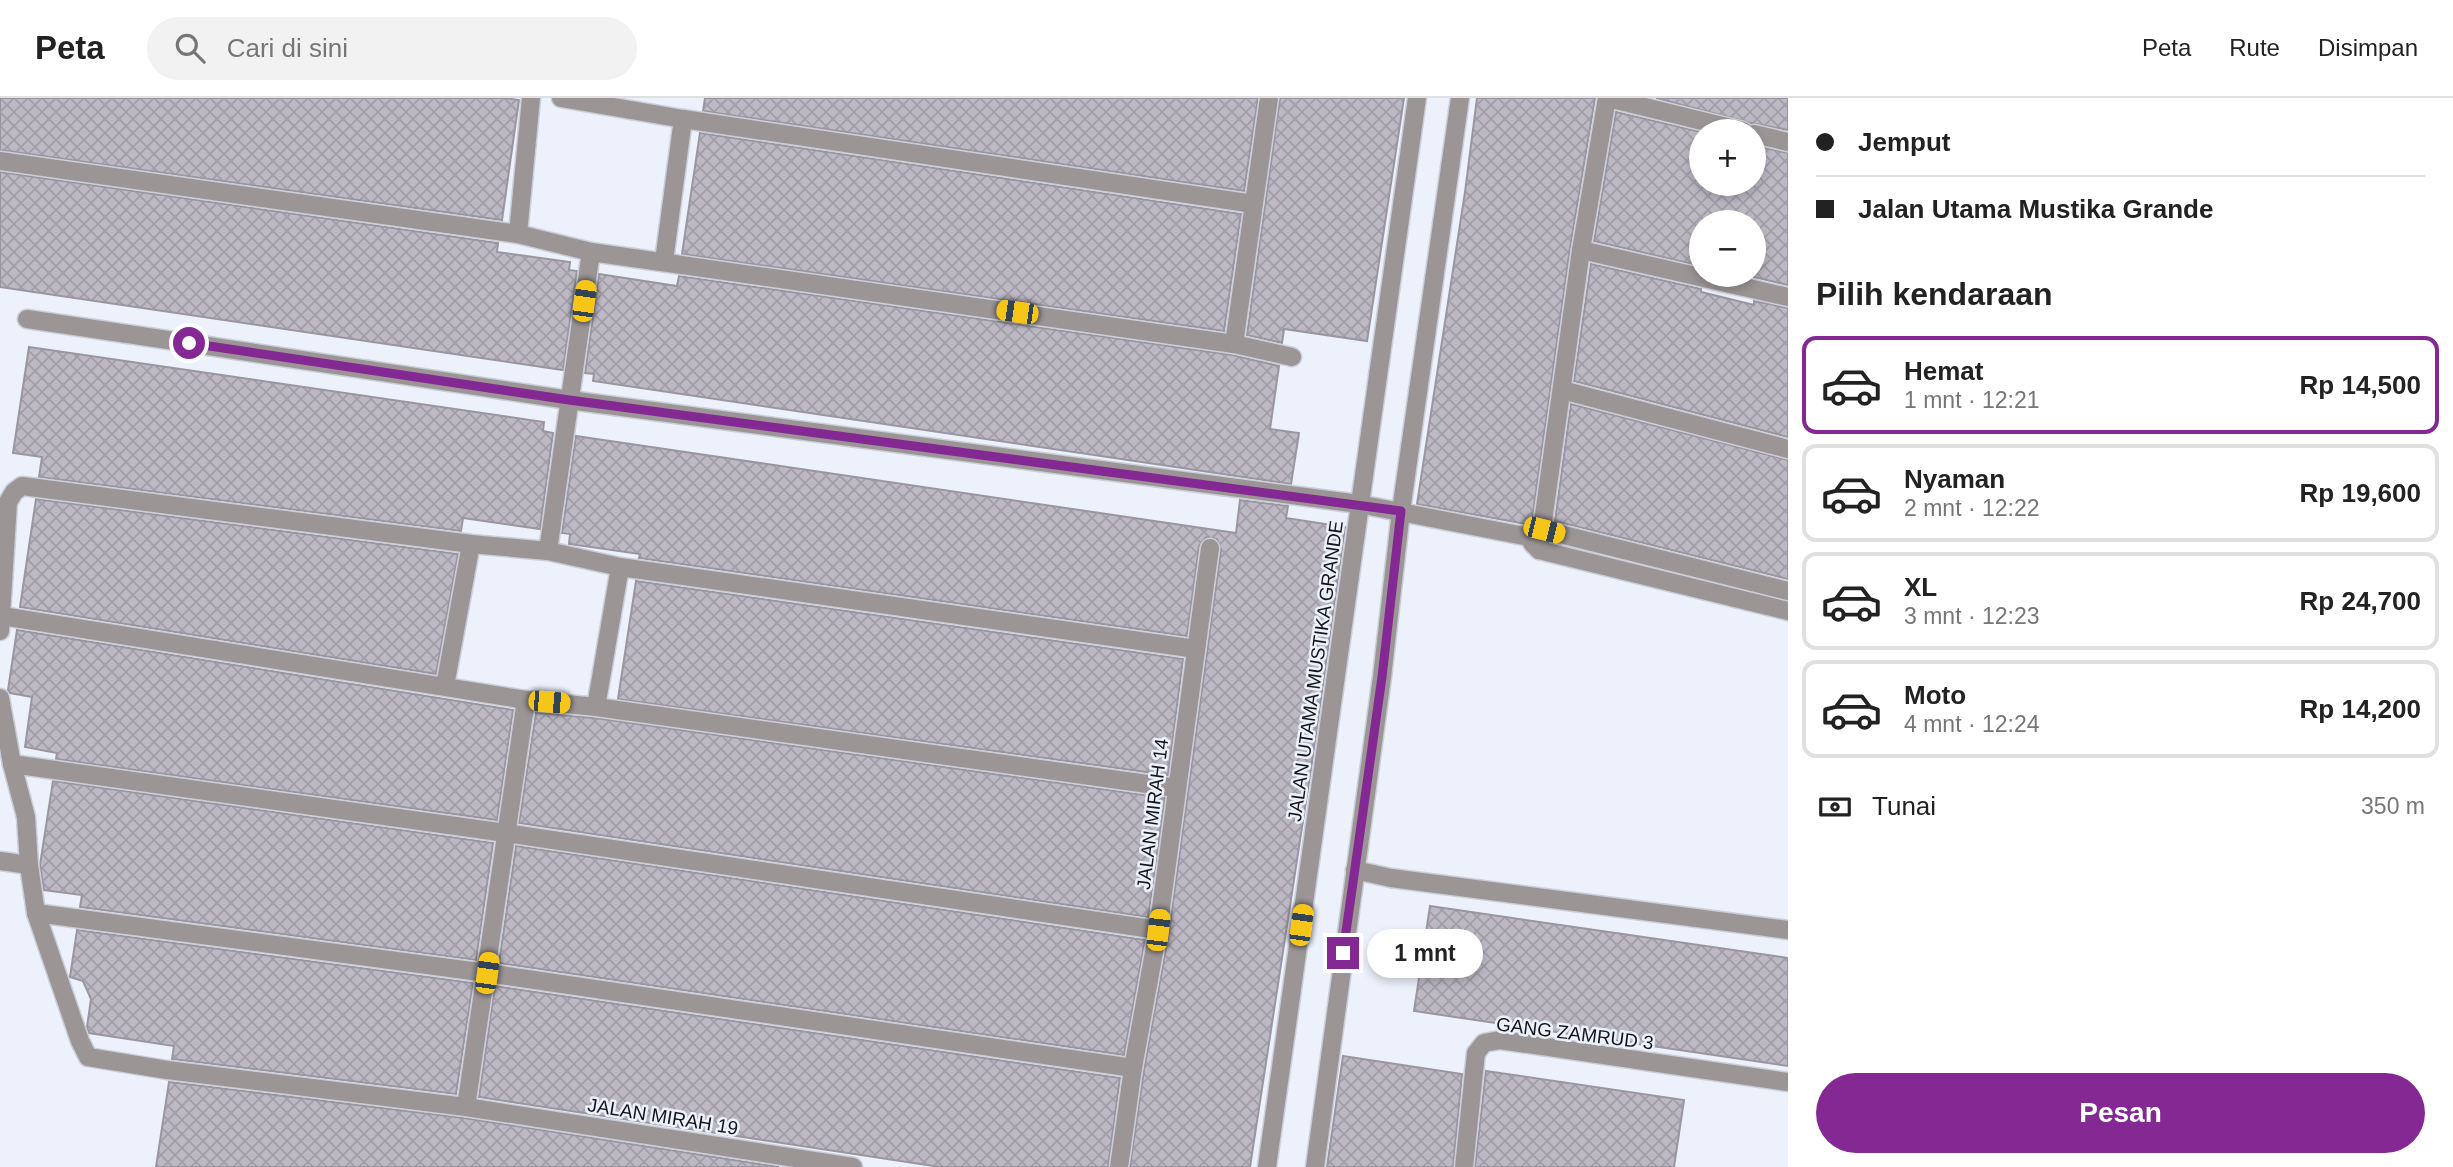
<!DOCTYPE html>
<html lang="id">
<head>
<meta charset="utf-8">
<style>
	body { margin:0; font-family:Helvetica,sans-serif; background:#f2f2f2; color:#222; height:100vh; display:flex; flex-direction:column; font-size:26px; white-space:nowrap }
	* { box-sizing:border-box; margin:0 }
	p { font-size:23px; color:#767676 }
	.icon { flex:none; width:38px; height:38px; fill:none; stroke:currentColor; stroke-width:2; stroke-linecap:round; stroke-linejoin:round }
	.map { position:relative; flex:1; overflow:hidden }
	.sheet { display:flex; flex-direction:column; background:#fff; width:665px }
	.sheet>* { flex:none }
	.guide { display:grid; align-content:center; height:154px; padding:0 28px; background:#fff }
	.fabs { position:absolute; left:1689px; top:21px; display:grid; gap:14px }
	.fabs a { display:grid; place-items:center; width:77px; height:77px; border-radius:50%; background:#fff; box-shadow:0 4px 10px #0003; font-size:35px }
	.end { position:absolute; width:32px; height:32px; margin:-16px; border:9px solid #842894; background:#fff; box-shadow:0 0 0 4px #fff }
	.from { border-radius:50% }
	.bubble { position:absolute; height:49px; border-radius:24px; background:#fff; box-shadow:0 4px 10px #0003; font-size:23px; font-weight:800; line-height:49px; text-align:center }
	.car { position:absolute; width:21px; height:42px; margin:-21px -10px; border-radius:9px; box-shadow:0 0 5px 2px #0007; background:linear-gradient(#f5c518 24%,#345 0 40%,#f5c518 0 76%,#345 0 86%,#f5c518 0) }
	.guide b { display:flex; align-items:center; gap:24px; height:66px; font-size:26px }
	.guide b+b { border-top:2px solid #e0e0e0 }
	.guide i { width:18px; height:18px; background:#222 }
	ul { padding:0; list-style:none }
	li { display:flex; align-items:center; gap:21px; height:98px; margin:0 14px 10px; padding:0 14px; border:4px solid #e0e0e0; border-radius:14px }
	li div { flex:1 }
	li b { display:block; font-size:26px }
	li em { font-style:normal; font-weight:800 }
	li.active { border-color:#842894 }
	li>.icon { width:63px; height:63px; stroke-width:1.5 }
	h2 { padding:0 28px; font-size:32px; line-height:84px }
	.pay { display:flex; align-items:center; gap:18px; height:77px; padding:0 28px; font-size:26px }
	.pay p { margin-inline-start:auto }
	.button { display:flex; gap:14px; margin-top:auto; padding:14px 28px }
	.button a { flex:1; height:80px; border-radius:42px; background:#842894; color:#fff; font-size:28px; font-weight:800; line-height:80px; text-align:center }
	header { display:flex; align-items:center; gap:42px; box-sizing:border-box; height:98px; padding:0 35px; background:#fff; border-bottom:2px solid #e0e0e0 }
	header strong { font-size:33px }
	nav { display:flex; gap:38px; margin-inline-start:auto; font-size:24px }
	.search { width:490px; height:63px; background:#f2f2f2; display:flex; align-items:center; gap:18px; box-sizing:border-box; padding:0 24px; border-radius:38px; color:#767676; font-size:26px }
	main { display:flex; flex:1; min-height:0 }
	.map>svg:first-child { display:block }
</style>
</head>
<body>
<header>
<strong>Peta</strong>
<div class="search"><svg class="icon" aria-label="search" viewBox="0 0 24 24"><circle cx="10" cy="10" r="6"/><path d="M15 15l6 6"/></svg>Cari di sini</div>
<nav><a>Peta</a><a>Rute</a><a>Disimpan</a></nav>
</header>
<main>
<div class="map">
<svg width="1788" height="1069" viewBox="0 0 1788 1069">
	<defs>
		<pattern id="building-cross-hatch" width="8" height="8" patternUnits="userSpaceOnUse" patternTransform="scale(1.75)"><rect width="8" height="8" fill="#bdb9c4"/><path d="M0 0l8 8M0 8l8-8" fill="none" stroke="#a29ea8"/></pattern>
	</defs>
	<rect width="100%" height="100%" fill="#ecf1fc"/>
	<g fill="url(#building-cross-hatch)" stroke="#9a96a1" stroke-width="2">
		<path d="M0 0H504L519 2 502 122 0 52Z"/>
		<path d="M705 0H1258L1244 93 703 13Z"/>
		<path d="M1280 0H1404L1367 243 1284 231 1282 245 1247 237Z"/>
		<path d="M1477 0H1595L1570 150 1532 422 1526 426 1417 406 1465 94Z"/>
		<path d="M1656 0H1788V32L1751 25Z"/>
		<path d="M1616 14 1701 34V86H1754V48L1788 55V187L1754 179V124H1701V168L1594 143Z"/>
		<path d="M700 35 1241 116 1224 233 682 156Z"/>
		<path d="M0 74 498 145 497 154 570 164 569 172 577 173 563 272 0 189Z"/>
		<path d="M1591 166 1701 191V194L1754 207V203L1788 210V339L1574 283Z"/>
		<path d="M599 176 677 188 679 178 1232 257 1279 268 1270 331 1299 335 1291 386 593 283 594 276 585 275Z"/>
		<path d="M29 249 544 324 543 333 553 335 540 431 463 420 461 433 39 379 42 359 13 355Z"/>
		<path d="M1571 306 1788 362V481L1555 423Z"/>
		<path d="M576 338 1236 435 1240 402 1288 408 1286 420 1345 429 1312 664 1250 1069H1130L1144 972 1169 834 1221 452 1217 441 1206 439 1199 448 1187 538 639 460 640 456 569 446 570 436 562 435Z"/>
		<path d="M36 401 458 456 436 576 20 509Z"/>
		<path d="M636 483 1183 561 1168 677 618 601Z"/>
		<path d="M17 532 513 612 497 722 56 661 57 655 25 649 32 599 10 595 8 592Z"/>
		<path d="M536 615 595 620 1165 700 1148 819 519 725Z"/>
		<path d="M53 683 493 745 476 862 80 809 82 797 44 792 40 767Z"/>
		<path d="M516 748 1145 842 1124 957 499 865Z"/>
		<path d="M1430 808 1788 860V968L1414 913Z"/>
		<path d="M77 832 473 885 456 996 172 961 174 948 89 935 87 929 91 901 83 883 70 879Z"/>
		<path d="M495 888 1120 980 1108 1069H940L479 999Z"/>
		<path d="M1343 958 1462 976 1453 1069H1327Z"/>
		<path d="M1486 973 1684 1002 1674 1069H1475Z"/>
		<path d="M169 984 464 1020 779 1069H156Z"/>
	</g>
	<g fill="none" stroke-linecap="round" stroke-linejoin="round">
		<g stroke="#c9ced8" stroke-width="21">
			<g id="street">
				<path d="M561 0 683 21 1254 106"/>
				<path d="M1608 0 1743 33"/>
				<path d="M1754 36 1788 44"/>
				<path d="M0 63 518 136 591 154 1234 246 1292 259"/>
				<path d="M518 136 531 0"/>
				<path d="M1581 152 1788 199"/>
				<path d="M664 163 683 21"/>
				<path d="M27 221 569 302 1359 406 1524 438 1544 432 1788 493"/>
				<path d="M1234 246 1269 0"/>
				<path d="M1562 292 1788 351"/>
				<path d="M1532 445 1539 452 1788 513"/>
				<path d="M1539 452 1581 152 1607 0"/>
				<path d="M548 453 591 154"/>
				<path d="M2 518 526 602 596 609 1176 690"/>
				<path d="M0 533 8 404 14 394 22 388 471 446 548 453 620 469 1196 551"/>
				<path d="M445 588 471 446"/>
				<path d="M0 600 12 666 26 719 29 767 36 815 80 943 88 959 167 972 466 1009 853 1069"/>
				<path d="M596 609 620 469"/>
				<path d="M12 666 506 735 1158 832"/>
				<path d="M0 763 29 767"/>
				<path d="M1355 772 1391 780 1788 832"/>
				<path d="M36 815 487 875 1133 970"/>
				<path d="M466 1009 526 602"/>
				<path d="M1119 1069 1133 970 1158 832 1210 450"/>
				<path d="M1267 1069 1417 0"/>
				<path d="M1315 1069 1382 579 1401 413 1460 0"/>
				<path d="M1464 1069 1476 955 1484 945 1500 942 1788 984"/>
			</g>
		</g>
		<use href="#street" stroke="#9c9595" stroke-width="18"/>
	</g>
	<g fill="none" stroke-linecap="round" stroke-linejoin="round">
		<path stroke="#842894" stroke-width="9" d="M189 245 569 302 1401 413 1382 579 1343 855"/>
	</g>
	<g text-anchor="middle" stroke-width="5" stroke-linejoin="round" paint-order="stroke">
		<g font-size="19" fill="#14161a" stroke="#ecf1fc">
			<text transform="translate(1315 573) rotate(-82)" y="7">JALAN UTAMA MUSTIKA GRANDE</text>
			<text transform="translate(1152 716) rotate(-83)" y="7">JALAN MIRAH 14</text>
			<text transform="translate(1575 935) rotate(7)" y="7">GANG ZAMRUD 3</text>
			<text transform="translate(663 1018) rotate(9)" y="7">JALAN MIRAH 19</text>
		</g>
	</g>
</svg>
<div class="fabs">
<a>+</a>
<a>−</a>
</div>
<i class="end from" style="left:189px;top:245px"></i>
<i class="end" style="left:1343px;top:855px"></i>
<div class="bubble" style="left:1367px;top:831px;width:116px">1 mnt</div>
<i class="car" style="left:584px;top:203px;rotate:8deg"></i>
<i class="car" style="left:1017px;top:214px;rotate:278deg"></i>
<i class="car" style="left:1544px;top:432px;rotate:104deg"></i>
<i class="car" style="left:549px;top:604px;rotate:95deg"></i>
<i class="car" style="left:1301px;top:827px;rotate:8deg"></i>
<i class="car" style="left:1158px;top:832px;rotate:7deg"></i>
<i class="car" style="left:487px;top:875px;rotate:8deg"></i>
</div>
<section class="sheet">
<div class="guide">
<b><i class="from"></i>Jemput</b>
<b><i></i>Jalan Utama Mustika Grande</b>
</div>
<h2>Pilih kendaraan</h2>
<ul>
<li class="active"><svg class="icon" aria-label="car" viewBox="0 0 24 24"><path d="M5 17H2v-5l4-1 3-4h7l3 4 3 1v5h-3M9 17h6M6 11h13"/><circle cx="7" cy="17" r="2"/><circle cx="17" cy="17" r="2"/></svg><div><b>Hemat</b><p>1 mnt · 12:21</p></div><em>Rp 14,500</em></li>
<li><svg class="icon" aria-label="car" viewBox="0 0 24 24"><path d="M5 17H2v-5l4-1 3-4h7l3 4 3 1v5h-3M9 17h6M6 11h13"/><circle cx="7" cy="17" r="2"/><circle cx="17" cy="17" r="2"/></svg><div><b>Nyaman</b><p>2 mnt · 12:22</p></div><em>Rp 19,600</em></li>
<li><svg class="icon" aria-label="car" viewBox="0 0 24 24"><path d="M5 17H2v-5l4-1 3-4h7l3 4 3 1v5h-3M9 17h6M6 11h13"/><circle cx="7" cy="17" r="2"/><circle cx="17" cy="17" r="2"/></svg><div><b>XL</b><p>3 mnt · 12:23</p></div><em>Rp 24,700</em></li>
<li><svg class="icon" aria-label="car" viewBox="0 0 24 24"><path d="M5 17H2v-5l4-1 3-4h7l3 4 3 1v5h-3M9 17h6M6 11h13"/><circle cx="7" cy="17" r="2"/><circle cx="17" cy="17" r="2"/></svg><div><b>Moto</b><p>4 mnt · 12:24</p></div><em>Rp 14,200</em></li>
</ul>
<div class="pay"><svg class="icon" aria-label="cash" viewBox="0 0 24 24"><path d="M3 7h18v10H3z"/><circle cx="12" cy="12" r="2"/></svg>Tunai<p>350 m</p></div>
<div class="button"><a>Pesan</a></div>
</section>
</main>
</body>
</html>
